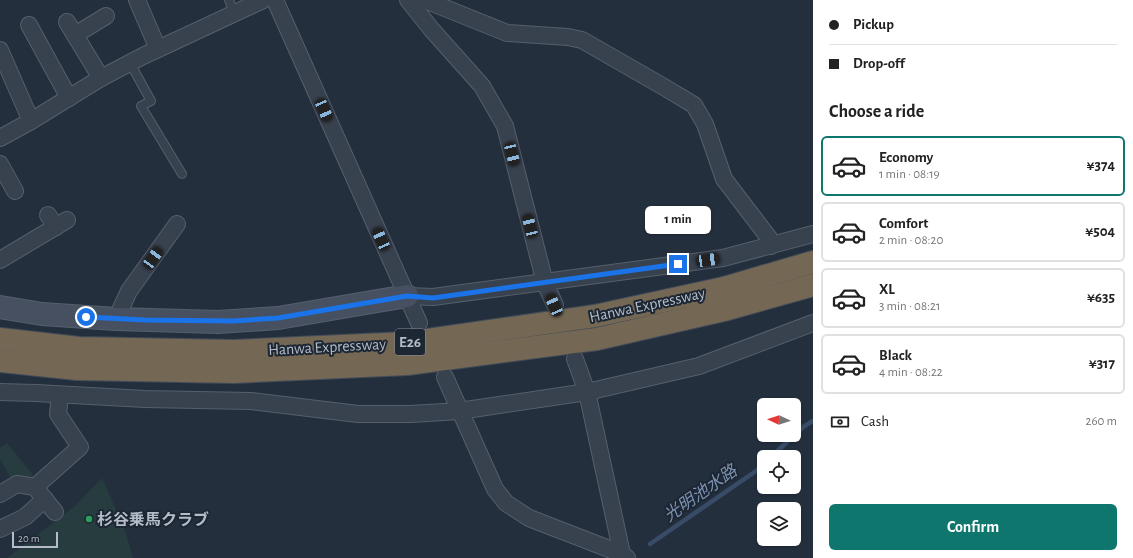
<!DOCTYPE html>
<html lang="en">
<head>
<meta charset="utf-8">
<style>
	body { margin:0; font-family:"Alegreya Sans","Noto Sans JP",sans-serif; background:#f6f6f6; color:#222; height:100vh; display:flex; flex-direction:column; font-size:15px; white-space:nowrap }
	* { box-sizing:border-box; margin:0 }
	p { font-size:13px; color:#767676 }
	.icon { flex:none; width:22px; height:22px; fill:none; stroke:currentColor; stroke-width:2; stroke-linecap:round; stroke-linejoin:round }
	.map { position:relative; flex:1; overflow:hidden }
	.details { display:flex; flex-direction:column; background:#fff; width:320px }
	.details>* { flex:none }
	.banner { display:grid; align-content:center; height:88px; padding:0 16px; background:#fff }
	.needle { width:26px; rotate:273deg }
	.tools { position:absolute; left:757px; top:398px; display:grid; gap:8px }
	.tools a { display:grid; place-items:center; width:44px; height:44px; border-radius:6px; background:#fff; box-shadow:0 1px 3px #0004; font-size:20px }
	.scale { position:absolute; left:12px; bottom:10px; width:46px; box-sizing:border-box; padding-left:4px; border:2px solid #b4bcc9; border-top:0; font-size:11px; line-height:14px; white-space:nowrap; color:#b4bcc9; -webkit-text-stroke:3px #1d2633; paint-order:stroke }
	.end { position:absolute; width:18px; height:18px; margin:-9px; border:5px solid #1a73e8; background:#fff; box-shadow:0 0 0 2px #fff }
	.from { border-radius:50% }
	.bubble { position:absolute; height:28px; border-radius:6px; background:#fff; box-shadow:0 1px 3px #0004; font-size:13px; font-weight:700; line-height:28px; text-align:center }
	.car { position:absolute; width:12px; height:24px; margin:-12px -6px; border-radius:5px; box-shadow:0 0 3px 1px #0007; background:linear-gradient(#222 24%,#8ab4d8 0 40%,#222 0 76%,#8ab4d8 0 86%,#222 0) }
	.banner b { display:flex; align-items:center; gap:14px; height:38px; font-size:15px }
	.banner b+b { border-top:1px solid #e0e0e0 }
	.banner i { width:10px; height:10px; background:#222 }
	ul { padding:0; list-style:none }
	li { display:flex; align-items:center; gap:12px; height:60px; margin:0 8px 6px; padding:0 8px; border:2px solid #e0e0e0; border-radius:6px }
	li div { flex:1 }
	li b { display:block; font-size:15px }
	li em { font-style:normal; font-weight:700 }
	li.selected { border-color:#0f766e }
	li>.icon { width:36px; height:36px; stroke-width:1.5 }
	h2 { padding:0 16px; font-size:18px; line-height:48px }
	.pay { display:flex; align-items:center; gap:10px; height:44px; padding:0 16px; font-size:15px }
	.pay p { margin-inline-start:auto }
	.button { display:flex; gap:8px; margin-top:auto; padding:8px 16px }
	.button a { flex:1; height:46px; border-radius:6px; background:#0f766e; color:#fff; font-size:16px; font-weight:700; line-height:46px; text-align:center }
	main { display:flex; flex:1; min-height:0 }
	.map>svg:first-child { display:block }
</style>
</head>
<body>
<main>
<div class="map">
<svg width="813" height="558" viewBox="0 0 813 558">
	<rect width="100%" height="100%" fill="#242f3e"/>
	<g fill="#263c3f">
		<path d="M7 443 33 475 28 479 15 476 11 479 0 459V448Z"/>
		<path d="M102 478 125 530 133 558H7L74 507Z"/>
	</g>
	<g fill="none" stroke-linecap="round" stroke-linejoin="round">
		<g stroke="#394c67" stroke-width="4.5">
			<path d="M771 457 803 427 813 421"/>
			<path d="M650 544 756 471 764 463"/>
		</g>
		<g stroke="#565f6c" stroke-width="10">
			<g id="lane">
				<path d="M229 0 234 13"/>
				<path d="M130 63 151 101 141 106 182 174"/>
			</g>
		</g>
		<g stroke="#565f6c" stroke-width="18">
			<g id="street">
				<path d="M137 0 158 49"/>
				<path d="M275 0 419 323"/>
				<path d="M408 0 432 30 482 86 505 126 545 283 555 305"/>
				<path d="M425 0 507 33 568 37 582 40 664 87 694 105 705 124 724 179 769 238 771 246"/>
				<path d="M67 22 101 78"/>
				<path d="M29 25 69 98"/>
				<path d="M75 35 106 16"/>
				<path d="M0 50 31 121"/>
				<path d="M0 138 31 121 101 78 143 56 263 0"/>
				<path d="M0 164 15 191"/>
				<path d="M48 215 56 227"/>
				<path d="M0 260 67 220"/>
				<path d="M407 296 433 297 723 258 813 234"/>
				<path d="M116 319 129 291 177 224"/>
				<path d="M575 359 587 392 622 554"/>
				<path d="M445 377 495 489 506 503 529 518 622 554 627 558"/>
				<path d="M0 392 36 393 145 399 251 401 358 414H411L459 411 587 392 699 366 813 323"/>
				<path d="M38 491 55 512"/>
				<path d="M0 494 17 484 35 487 80 447 58 414 60 395"/>
				<path d="M0 529 25 517 45 499"/>
			</g>
		</g>
		<g stroke="#565f6c" stroke-width="24">
			<path id="secondary" d="M0 307 42 314 116 319 218 322 278 318 407 296"/>
		</g>
		<g stroke="#434c59" stroke-width="24">
			<g id="highway">
				<path d="M0 339 79 348 234 351 407 343 595 316 724 288 813 262"/>
				<path d="M0 361 77 369 234 372 407 364 597 339 728 309 813 285"/>
			</g>
		</g>
		<use href="#lane" stroke="#38414e" stroke-width="8"/>
		<use href="#street" stroke="#38414e" stroke-width="16"/>
		<use href="#secondary" stroke="#465061" stroke-width="22"/>
		<use href="#highway" stroke="#746855" stroke-width="22"/>
	</g>
	<g fill="none" stroke-linecap="round" stroke-linejoin="round">
		<path stroke="#1a73e8" stroke-width="5" d="M86 317 145 320 233 321 278 318 407 296 433 298 678 264"/>
	</g>
	<circle fill="#2e9e5b" stroke="#1d2633" stroke-width="1.5" cx="89" cy="519" r="4"/>
	<g text-anchor="middle" stroke-width="4" stroke-linejoin="round" paint-order="stroke">
		<rect fill="#1d2633" stroke="#878f9c" stroke-width="1" x="395" y="329" width="30" height="26" rx="3"/>
		<g font-size="15" font-weight="bold" fill="#b4bcc9">
			<text x="410" y="347">E26</text>
		</g>
		<g font-size="16" fill="#b4bcc9" stroke="#1d2633">
			<text transform="translate(647 304) rotate(-12)" y="6">Hanwa Expressway</text>
			<text transform="translate(327 346) rotate(-3)" y="6">Hanwa Expressway</text>
		</g>
		<g font-size="16" font-weight="bold" fill="#b4bcc9" stroke="#1d2633" text-anchor="start">
			<text x="97" y="525">杉谷乗馬クラブ</text>
		</g>
		<g font-size="17" font-style="italic" fill="#7c92b1" stroke="#1d2633">
			<text transform="translate(700 493) rotate(-35)" y="6">光明池水路</text>
		</g>
	</g>
</svg>
<div class="tools">
<a><svg class="needle" viewBox="-14 -14 28 28"><path d="M0-13l5 13h-10z" fill="#e53935"/><path d="M0 13l5-13h-10z" fill="#767676"/></svg></a>
<a><svg class="icon" aria-label="locate" viewBox="0 0 24 24"><circle cx="12" cy="12" r="6"/><path d="M12 2v4M12 18v4M2 12h4M18 12h4"/></svg></a>
<a><svg class="icon" aria-label="layers" viewBox="0 0 24 24"><path d="M12 4l9 5-9 5-9-5zM3 14l9 5 9-5"/></svg></a>
</div>
<div class="scale">20 m</div>
<i class="end from" style="left:86px;top:317px"></i>
<i class="end" style="left:678px;top:264px"></i>
<div class="bubble" style="left:645px;top:206px;width:66px">1 min</div>
<i class="car" style="left:324px;top:110px;rotate:156deg"></i>
<i class="car" style="left:512px;top:154px;rotate:166deg"></i>
<i class="car" style="left:530px;top:226px;rotate:346deg"></i>
<i class="car" style="left:381px;top:239px;rotate:336deg"></i>
<i class="car" style="left:153px;top:258px;rotate:36deg"></i>
<i class="car" style="left:708px;top:260px;rotate:82deg"></i>
<i class="car" style="left:554px;top:305px;rotate:336deg"></i>
</div>
<section class="details">
<div class="banner">
<b><i class="from"></i>Pickup</b>
<b><i></i>Drop-off</b>
</div>
<h2>Choose a ride</h2>
<ul>
<li class="selected"><svg class="icon" aria-label="car" viewBox="0 0 24 24"><path d="M5 17H2v-5l4-1 3-4h7l3 4 3 1v5h-3M9 17h6M6 11h13"/><circle cx="7" cy="17" r="2"/><circle cx="17" cy="17" r="2"/></svg><div><b>Economy</b><p>1 min · 08:19</p></div><em>¥374</em></li>
<li><svg class="icon" aria-label="car" viewBox="0 0 24 24"><path d="M5 17H2v-5l4-1 3-4h7l3 4 3 1v5h-3M9 17h6M6 11h13"/><circle cx="7" cy="17" r="2"/><circle cx="17" cy="17" r="2"/></svg><div><b>Comfort</b><p>2 min · 08:20</p></div><em>¥504</em></li>
<li><svg class="icon" aria-label="car" viewBox="0 0 24 24"><path d="M5 17H2v-5l4-1 3-4h7l3 4 3 1v5h-3M9 17h6M6 11h13"/><circle cx="7" cy="17" r="2"/><circle cx="17" cy="17" r="2"/></svg><div><b>XL</b><p>3 min · 08:21</p></div><em>¥635</em></li>
<li><svg class="icon" aria-label="car" viewBox="0 0 24 24"><path d="M5 17H2v-5l4-1 3-4h7l3 4 3 1v5h-3M9 17h6M6 11h13"/><circle cx="7" cy="17" r="2"/><circle cx="17" cy="17" r="2"/></svg><div><b>Black</b><p>4 min · 08:22</p></div><em>¥317</em></li>
</ul>
<div class="pay"><svg class="icon" aria-label="cash" viewBox="0 0 24 24"><path d="M3 7h18v10H3z"/><circle cx="12" cy="12" r="2"/></svg>Cash<p>260 m</p></div>
<div class="button"><a>Confirm</a></div>
</section>
</main>
</body>
</html>
